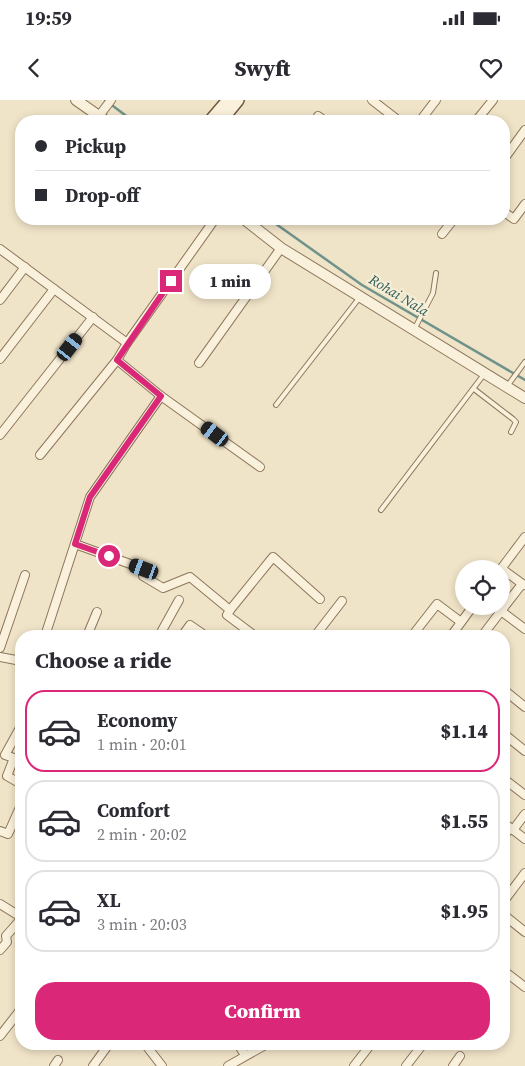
<!DOCTYPE html>
<html lang="en">
<head>
<meta charset="utf-8">
<style>
	body { margin:0; font-family:"Source Serif 4",serif; background:#f2f2f3; color:#2b2b33; height:100vh; display:flex; flex-direction:column; font-size:19px; white-space:nowrap }
	* { box-sizing:border-box; margin:0 }
	p { font-size:16px; color:#7c7c81 }
	.icon { flex:none; width:28px; height:28px; fill:none; stroke:currentColor; stroke-width:2; stroke-linecap:round; stroke-linejoin:round }
	.map { position:relative; flex:1; overflow:hidden }
	.panel { position:absolute; left:15px; top:530px; width:495px; height:420px; display:flex; flex-direction:column; background:#fff; border-radius:20px; box-shadow:0 2px 8px #0003 }
	.panel>* { flex:none }
	.top-card { position:absolute; left:15px; top:15px; width:495px; height:110px; border-radius:20px; box-shadow:0 2px 8px #0003; display:grid; align-content:center; height:110px; padding:0 20px; background:#fff }
	.fabs { position:absolute; left:455px; top:460px; display:grid; gap:10px }
	.fabs a { display:grid; place-items:center; width:55px; height:55px; border-radius:50%; background:#fff; box-shadow:0 2px 8px #0003; font-size:25px }
	.end { position:absolute; width:22px; height:22px; margin:-11px; border:6px solid #db2777; background:#fff; box-shadow:0 0 0 2px #fff }
	.from { border-radius:50% }
	.bubble { position:absolute; height:35px; border-radius:18px; background:#fff; box-shadow:0 2px 8px #0003; font-size:16px; font-weight:800; line-height:35px; text-align:center }
	.car { position:absolute; width:15px; height:30px; margin:-15px -8px; border-radius:6px; box-shadow:0 0 4px 1px #0007; background:linear-gradient(#222 24%,#8ab4d8 0 40%,#222 0 76%,#8ab4d8 0 86%,#222 0) }
	.top-card b { display:flex; align-items:center; gap:18px; height:48px; font-size:19px }
	.top-card b+b { border-top:1px solid #e1e1e2 }
	.top-card i { width:12px; height:12px; background:#2b2b33 }
	ul { padding:0; list-style:none }
	li { display:flex; align-items:center; gap:15px; height:82px; margin:0 10px 8px; padding:0 10px; border:2px solid #e1e1e2; border-radius:20px }
	li div { flex:1 }
	li b { display:block; font-size:19px }
	li em { font-style:normal; font-weight:800 }
	li.active { border-color:#db2777 }
	li>.icon { width:45px; height:45px; stroke-width:1.5 }
	h2 { padding:0 20px; font-size:22px; line-height:60px }
	.action { display:flex; gap:10px; margin-top:auto; padding:10px 20px }
	.action a { flex:1; height:58px; border-radius:20px; background:#db2777; color:#fff; font-size:20px; font-weight:800; line-height:58px; text-align:center }
	.status { display:flex; justify-content:space-between; align-items:center; height:35px; padding:0 25px; background:#fff; direction:ltr }
	.status svg { height:14px; fill:currentColor }
	header { display:flex; justify-content:space-between; align-items:center; height:65px; padding:0 20px; background:#fff; font-size:22px; font-weight:800 }
	.map>svg:first-child { display:block }
</style>
</head>
<body>
<div class="status"><b>19:59</b><svg viewBox="0 0 49 12"><path d="M0 12V9h3v3zM5 12V6h3v6zM10 12V3h3v9zM15 12V0h3v12zM26 1h20v11H26zM47 4h2v5h-2z"/></svg></div>
<header><svg class="icon" aria-label="back" viewBox="0 0 24 24"><path d="M15 5l-7 7 7 7"/></svg>Swyft<svg class="icon" aria-label="heart" viewBox="0 0 24 24"><path d="M12 20l-8-8c-3-5 5-10 8-4 3-6 11-1 8 4z"/></svg></header>
<div class="map">
<svg width="525" height="966" viewBox="0 0 525 966">
	<rect width="100%" height="100%" fill="#f0e4c8"/>
	<g fill="none" stroke-linecap="round" stroke-linejoin="round">
		<g stroke="#6f938a" stroke-width="2.5">
			<path d="M105 0 133 21"/>
			<path d="M269 119 362 185 525 280"/>
		</g>
		<g stroke="#8d765c" stroke-width="6">
			<g id="service">
				<path d="M415 228 433 193 436 173"/>
				<path d="M508 285 525 262"/>
				<path d="M474 289 513 319 516 322 511 332"/>
				<path d="M276 305 360 197"/>
				<path d="M381 410 485 273"/>
			</g>
		</g>
		<g stroke="#8d765c" stroke-width="10">
			<g id="minor">
				<path d="M372 0 399 21"/>
				<path d="M99 16 111 0"/>
				<path d="M318 16 325 21"/>
				<path d="M420 21 436 0"/>
				<path d="M476 21 493 0"/>
				<path d="M504 59 525 30"/>
				<path d="M504 112 514 119 525 104"/>
				<path d="M442 134 454 119"/>
				<path d="M0 149 127 243 117 260 161 296 260 367"/>
				<path d="M0 200 25 167"/>
				<path d="M127 243 215 119"/>
				<path d="M0 259 54 189"/>
				<path d="M199 263 281 148"/>
				<path d="M0 335 93 217"/>
				<path d="M40 355 117 260"/>
				<path d="M75 444 144 469 143 476 163 488 190 477 230 510 227 515 255 536"/>
				<path d="M501 469 525 437"/>
				<path d="M502 469 524 485"/>
				<path d="M522 484 501 511 525 529"/>
				<path d="M230 510 273 457 320 499"/>
				<path d="M365 535 367 536"/>
				<path d="M45 536 90 397 161 296"/>
				<path d="M87 536 97 512"/>
				<path d="M159 536 179 500"/>
				<path d="M182 536 190 525 206 536"/>
				<path d="M315 536 342 501"/>
				<path d="M412 536 437 504 461 522"/>
				<path d="M451 536 473 506"/>
				<path d="M482 536 501 511 495 506"/>
				<path d="M0 548 25 475"/>
				<path d="M0 557 21 561"/>
				<path d="M504 590 525 607"/>
				<path d="M21 626 5 655 14 658 7 676 21 684"/>
				<path d="M504 634 525 651"/>
				<path d="M504 679 525 695"/>
				<path d="M504 723 525 739"/>
				<path d="M513 730 525 714"/>
				<path d="M0 731 8 734 21 705"/>
				<path d="M504 736 510 728"/>
				<path d="M504 801 525 773"/>
				<path d="M0 804 21 817"/>
				<path d="M504 815 525 832"/>
				<path d="M0 850 7 842 6 836 21 819"/>
				<path d="M504 871 525 887"/>
				<path d="M0 936 21 909"/>
				<path d="M145 944 162 966"/>
				<path d="M238 944 245 955"/>
				<path d="M54 966 58 960"/>
				<path d="M93 966 109 944"/>
				<path d="M228 966 267 944"/>
				<path d="M354 966 371 944"/>
				<path d="M406 966 423 944"/>
				<path d="M453 966 460 956"/>
			</g>
		</g>
		<g stroke="#8d765c" stroke-width="12">
			<g id="tertiary">
				<path d="M76 0 106 21"/>
				<path d="M244 119 281 148 525 298"/>
			</g>
		</g>
		<g stroke="#6f573f" stroke-width="14">
			<g id="secondary">
				<path d="M210 21 228 0"/>
				<path d="M221 21 238 0"/>
			</g>
		</g>
		<use href="#service" stroke="#faf1dc" stroke-width="4"/>
		<use href="#minor" stroke="#faf1dc" stroke-width="8"/>
		<use href="#tertiary" stroke="#faf1dc" stroke-width="10"/>
		<use href="#secondary" stroke="#faf1dc" stroke-width="11"/>
	</g>
	<g fill="none" stroke-linecap="round" stroke-linejoin="round">
		<path stroke="#db2777" stroke-width="6" d="M109 456 75 444 90 397 161 296 117 260 171 181"/>
	</g>
	<g text-anchor="middle" stroke-width="4" stroke-linejoin="round" paint-order="stroke">
		<g font-size="14" font-style="italic" fill="#2f5d5a" stroke="#f7eed8">
			<text transform="translate(399 195) rotate(31)" y="5">Rohai Nala</text>
		</g>
	</g>
</svg>
<div class="fabs">
<a><svg class="icon" aria-label="locate" viewBox="0 0 24 24"><circle cx="12" cy="12" r="6"/><path d="M12 2v4M12 18v4M2 12h4M18 12h4"/></svg></a>
</div>
<i class="end from" style="left:109px;top:456px"></i>
<i class="end" style="left:171px;top:181px"></i>
<div class="bubble" style="left:189px;top:164px;width:82px">1 min</div>
<i class="car" style="left:70px;top:247px;rotate:38deg"></i>
<i class="car" style="left:215px;top:334px;rotate:307deg"></i>
<i class="car" style="left:144px;top:469px;rotate:290deg"></i>
<div class="top-card">
<b><i class="from"></i>Pickup</b>
<b><i></i>Drop-off</b>
</div>
<section class="panel">
<h2>Choose a ride</h2>
<ul>
<li class="active"><svg class="icon" aria-label="car" viewBox="0 0 24 24"><path d="M5 17H2v-5l4-1 3-4h7l3 4 3 1v5h-3M9 17h6M6 11h13"/><circle cx="7" cy="17" r="2"/><circle cx="17" cy="17" r="2"/></svg><div><b>Economy</b><p>1 min · 20:01</p></div><em>$1.14</em></li>
<li><svg class="icon" aria-label="car" viewBox="0 0 24 24"><path d="M5 17H2v-5l4-1 3-4h7l3 4 3 1v5h-3M9 17h6M6 11h13"/><circle cx="7" cy="17" r="2"/><circle cx="17" cy="17" r="2"/></svg><div><b>Comfort</b><p>2 min · 20:02</p></div><em>$1.55</em></li>
<li><svg class="icon" aria-label="car" viewBox="0 0 24 24"><path d="M5 17H2v-5l4-1 3-4h7l3 4 3 1v5h-3M9 17h6M6 11h13"/><circle cx="7" cy="17" r="2"/><circle cx="17" cy="17" r="2"/></svg><div><b>XL</b><p>3 min · 20:03</p></div><em>$1.95</em></li>
</ul>
<div class="action"><a>Confirm</a></div>
</section>
</div>
</body>
</html>
